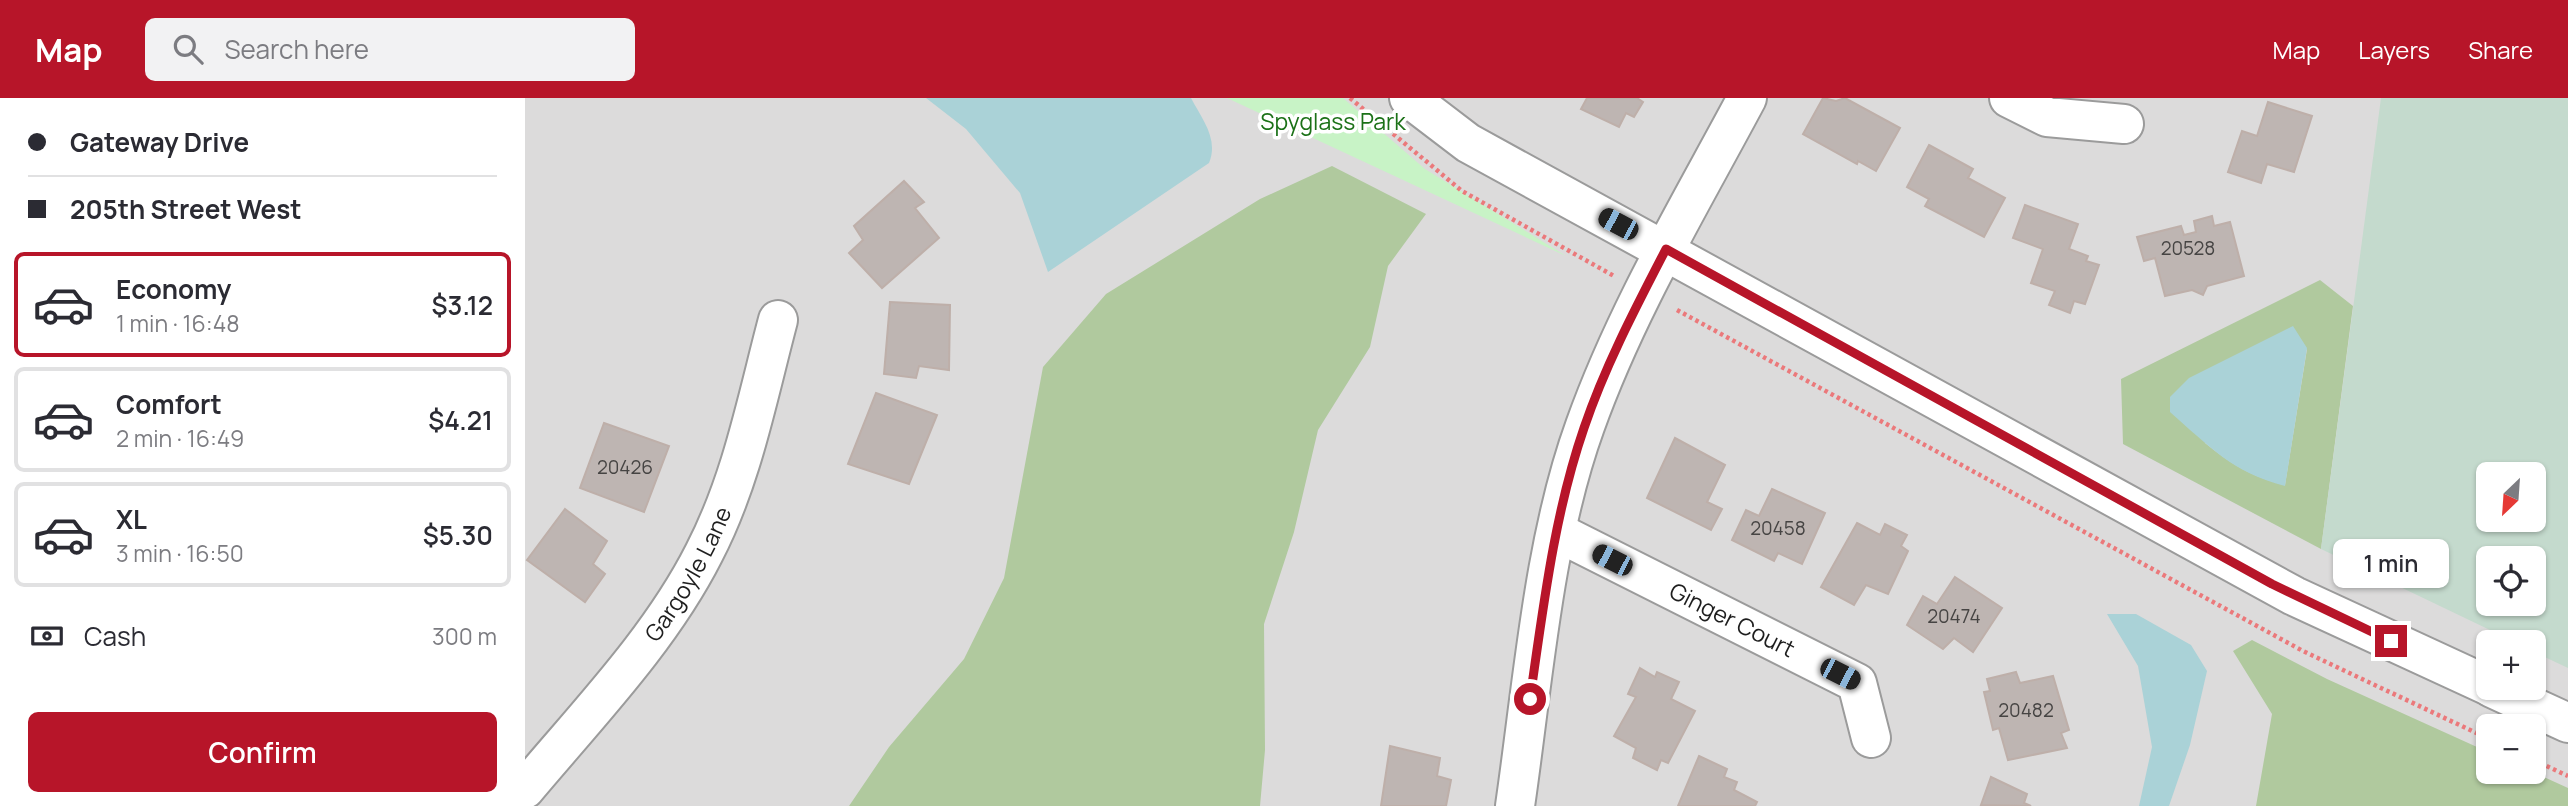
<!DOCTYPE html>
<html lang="en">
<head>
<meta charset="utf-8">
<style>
	body { margin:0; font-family:Manrope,sans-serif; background:#f2f2f3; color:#2b2b33; height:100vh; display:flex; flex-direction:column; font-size:26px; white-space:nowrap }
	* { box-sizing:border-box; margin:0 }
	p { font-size:23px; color:#7c7c81 }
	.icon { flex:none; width:38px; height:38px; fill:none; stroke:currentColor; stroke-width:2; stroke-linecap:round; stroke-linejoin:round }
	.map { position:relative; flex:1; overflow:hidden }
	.side { display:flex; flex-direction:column; background:#fff; width:525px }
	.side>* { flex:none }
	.hud { display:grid; align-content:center; height:154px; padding:0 28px; background:#fff }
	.needle { width:46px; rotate:205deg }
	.controls { position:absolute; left:1951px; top:364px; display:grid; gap:14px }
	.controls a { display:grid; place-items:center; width:70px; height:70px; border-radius:10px; background:#fff; box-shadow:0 2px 5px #0004; font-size:35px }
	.end { position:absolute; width:32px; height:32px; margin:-16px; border:9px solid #b71529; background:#fff; box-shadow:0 0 0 4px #fff }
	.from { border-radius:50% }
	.bubble { position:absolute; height:49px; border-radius:10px; background:#fff; box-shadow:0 2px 5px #0004; font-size:23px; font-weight:600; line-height:49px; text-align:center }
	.car { position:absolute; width:21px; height:42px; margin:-21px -10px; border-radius:9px; box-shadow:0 0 5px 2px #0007; background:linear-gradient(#222 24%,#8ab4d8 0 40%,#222 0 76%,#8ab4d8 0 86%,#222 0) }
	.hud b { display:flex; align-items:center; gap:24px; height:66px; font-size:26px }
	.hud b+b { border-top:2px solid #e1e1e2 }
	.hud i { width:18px; height:18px; background:#2b2b33 }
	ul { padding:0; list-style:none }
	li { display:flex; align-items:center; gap:21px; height:105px; margin:0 14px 10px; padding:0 14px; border:4px solid #e1e1e2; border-radius:10px }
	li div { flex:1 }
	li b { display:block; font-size:26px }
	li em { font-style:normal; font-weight:600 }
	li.active { border-color:#b71529 }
	li>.icon { width:63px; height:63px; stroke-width:1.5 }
	.pay { display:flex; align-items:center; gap:18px; height:77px; padding:0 28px; font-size:26px }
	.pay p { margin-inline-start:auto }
	.cta { display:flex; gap:14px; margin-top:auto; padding:14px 28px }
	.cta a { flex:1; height:80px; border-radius:10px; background:#b71529; color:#fff; font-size:28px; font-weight:600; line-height:80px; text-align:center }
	header { display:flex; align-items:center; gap:42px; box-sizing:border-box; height:98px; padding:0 35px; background:#b71529; color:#fff }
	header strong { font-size:33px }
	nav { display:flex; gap:38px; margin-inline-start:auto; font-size:24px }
	.search { width:490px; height:63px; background:#f2f2f3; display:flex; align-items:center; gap:18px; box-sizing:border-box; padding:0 24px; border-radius:10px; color:#7c7c81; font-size:26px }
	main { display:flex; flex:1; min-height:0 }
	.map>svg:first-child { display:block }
</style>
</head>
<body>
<header>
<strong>Map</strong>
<div class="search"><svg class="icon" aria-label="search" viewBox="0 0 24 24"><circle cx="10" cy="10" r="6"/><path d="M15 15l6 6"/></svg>Search here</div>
<nav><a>Map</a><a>Layers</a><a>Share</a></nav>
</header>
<main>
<section class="side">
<div class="hud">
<b><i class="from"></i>Gateway Drive</b>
<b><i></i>205th Street West</b>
</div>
<ul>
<li class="active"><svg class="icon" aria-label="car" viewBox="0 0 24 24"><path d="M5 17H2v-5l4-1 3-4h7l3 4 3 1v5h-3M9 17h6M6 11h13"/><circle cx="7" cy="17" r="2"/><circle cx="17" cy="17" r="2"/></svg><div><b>Economy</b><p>1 min · 16:48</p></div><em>$3.12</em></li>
<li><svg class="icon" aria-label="car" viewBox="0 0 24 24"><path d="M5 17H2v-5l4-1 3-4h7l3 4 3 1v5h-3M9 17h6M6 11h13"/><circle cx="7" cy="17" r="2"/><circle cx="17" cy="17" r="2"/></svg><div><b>Comfort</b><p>2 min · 16:49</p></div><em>$4.21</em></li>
<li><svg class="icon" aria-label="car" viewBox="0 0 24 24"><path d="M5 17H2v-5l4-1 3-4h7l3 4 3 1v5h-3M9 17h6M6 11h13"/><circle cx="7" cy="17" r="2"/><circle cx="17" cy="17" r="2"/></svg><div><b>XL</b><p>3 min · 16:50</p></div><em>$5.30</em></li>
</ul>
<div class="pay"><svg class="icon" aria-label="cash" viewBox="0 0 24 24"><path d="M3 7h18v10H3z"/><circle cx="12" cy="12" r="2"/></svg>Cash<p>300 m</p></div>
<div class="cta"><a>Confirm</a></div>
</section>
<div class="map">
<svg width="2043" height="708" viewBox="0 0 2043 708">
	<rect width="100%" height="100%" fill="#eeeae5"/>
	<path fill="#dcdbdb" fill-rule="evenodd" d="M0 0H2043V708H0ZM1964 376H2009V422H1964ZM1964 460H2009V506H1964ZM1964 544H2009V590H1964ZM1964 628H2009V674H1964Z"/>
	<g fill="#b0c99e" fill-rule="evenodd">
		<path d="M807 68 901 116 863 168 845 249 793 332 769 434 739 526 740 652 735 708H324L364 649 439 561 479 480 518 269 581 196 735 101Z"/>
		<path d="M1795 182 1828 208 1796 451 1598 346 1596 281ZM1782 251 1760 387C1727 379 1706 366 1680 345Z"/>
		<path d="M1727 542 1802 581 1963 654 1964 674H2008L2043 690V708H1731L1747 616 1708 553Z"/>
	</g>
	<path fill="#c4dacd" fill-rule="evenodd" d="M1856 0H2043V570L2009 554V544H1990L1796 451ZM1964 376H2009V422H1964ZM1964 460H2009V506H1964Z"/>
	<path fill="#c8f3c6" d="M702 0H818L900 71 1041 158Z"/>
	<g fill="#aad2d7">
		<path d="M401 0H666C677 21 694 41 684 65L523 174 495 95 441 31Z"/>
		<path d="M1768 228 1782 250 1760 388C1707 374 1685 349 1645 314V299L1664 280Z"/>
		<path d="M1582 516H1611L1666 547 1682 573 1665 647 1644 708H1614L1627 649 1613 568Z"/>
	</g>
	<g fill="#beb5b2" stroke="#beafa9" stroke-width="2">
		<path d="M1062 0H1112L1118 4 1109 19 1101 15 1094 29 1056 11Z"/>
		<path d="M1298 0 1311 3 1320 0 1375 30 1351 73 1333 63 1332 66 1278 36Z"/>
		<path d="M1743 4 1787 18 1769 74 1742 66 1736 85 1703 74 1717 33 1732 38Z"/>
		<path d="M1404 47 1448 71 1443 80 1480 100 1459 139 1400 108 1404 101 1382 89Z"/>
		<path d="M379 83 399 104 390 110 414 140 357 190 324 155 338 142 329 128Z"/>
		<path d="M1500 107 1553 126 1544 151 1563 158 1561 163 1574 167 1560 206 1549 203 1545 215 1524 207 1530 193 1506 185 1518 151 1488 140Z"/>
		<path d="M1687 118 1689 128 1705 124 1719 178 1682 188 1678 197 1667 192 1640 198 1630 160 1619 163 1612 139 1656 128 1659 137 1671 134 1669 123Z"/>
		<path d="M365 204 425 207 424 272 394 268 391 280 359 276Z"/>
		<path d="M351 295 412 317 384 386 323 366Z"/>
		<path d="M79 325 144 348 119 414 55 390Z"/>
		<path d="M1150 340 1200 367 1182 404 1197 411 1186 432 1122 400Z"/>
		<path d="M1247 391 1300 415 1277 466 1253 455 1249 463 1207 442 1221 412 1234 418Z"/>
		<path d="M40 411 82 443 68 466 80 476 60 504 2 462Z"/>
		<path d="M1332 425 1355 437 1360 426 1382 437 1376 448 1383 453 1363 496 1341 487 1329 507 1296 489Z"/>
		<path d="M1430 479 1477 510 1448 554 1429 540 1418 551 1382 527 1398 498 1412 506Z"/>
		<path d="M1115 570 1130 579 1132 574 1154 584 1146 601 1170 613 1143 665 1136 662 1132 672 1108 660 1111 650 1089 638 1111 599 1103 596Z"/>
		<path d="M1491 574 1495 585 1528 578 1544 632 1536 635 1542 650 1483 662 1474 630 1468 632 1459 594 1465 593 1462 581Z"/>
		<path d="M865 648 915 660 912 678 926 682 921 708H856Z"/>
		<path d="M1174 658 1202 671 1199 679 1212 684 1209 692 1232 704 1230 708H1153Z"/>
		<path d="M1466 679 1502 696 1499 705 1506 708 1456 707Z"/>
	</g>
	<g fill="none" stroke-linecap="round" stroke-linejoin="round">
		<g stroke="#9b9b9b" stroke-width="42">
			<g id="minor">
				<path d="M884 0 943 45 1769 498 1964 588"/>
				<path d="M1484 0 1522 19 1599 26"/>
				<path id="s1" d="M1032 434 1332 585 1346 640"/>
				<path d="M1967 590 2043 625"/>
				<path id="s2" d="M0 691C62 617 135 542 179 455 217 382 232 301 253 222"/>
				<path d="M990 708C1008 585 1018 444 1060 328 1101 213 1165 107 1222 0"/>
			</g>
		</g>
		<g stroke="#eb797b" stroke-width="4.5" stroke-dasharray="3.5 3.5" stroke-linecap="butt">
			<path d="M825 0 937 93 1089 178"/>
			<path d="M1152 212 1778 553 1964 641"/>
			<path d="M2009 662 2043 678"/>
		</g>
		<use href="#minor" stroke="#fff" stroke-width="38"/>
	</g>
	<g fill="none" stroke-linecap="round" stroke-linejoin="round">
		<path stroke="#b71529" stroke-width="9" d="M1005 601C1018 511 1029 417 1059 330 1080 268 1111 209 1141 151L1747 486 1866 543"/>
	</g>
	<g text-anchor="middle" stroke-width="7" stroke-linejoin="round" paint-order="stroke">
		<g font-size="19" fill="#464443">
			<text x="1663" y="157">20528</text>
			<text x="100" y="376">20426</text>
			<text x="1253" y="437">20458</text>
			<text x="1429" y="525">20474</text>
			<text x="1501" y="619">20482</text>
		</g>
		<g font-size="23" fill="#1b7117" stroke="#fff">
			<text x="808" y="32">Spyglass Park</text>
		</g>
		<g font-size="23" fill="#1e1e1e" stroke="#fff">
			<text dy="8" stroke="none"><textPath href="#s2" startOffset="271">Gargoyle Lane</textPath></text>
			<text dy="8" stroke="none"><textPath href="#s1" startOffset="196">Ginger Court</textPath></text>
		</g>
	</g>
</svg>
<div class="controls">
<a><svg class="needle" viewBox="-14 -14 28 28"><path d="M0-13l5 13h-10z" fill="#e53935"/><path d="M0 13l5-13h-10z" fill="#7c7c81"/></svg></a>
<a><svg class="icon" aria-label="locate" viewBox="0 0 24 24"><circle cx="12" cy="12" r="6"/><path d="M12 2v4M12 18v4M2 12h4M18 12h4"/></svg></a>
<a>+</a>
<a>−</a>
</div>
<i class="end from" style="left:1005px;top:601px"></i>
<i class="end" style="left:1866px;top:543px"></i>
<div class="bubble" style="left:1808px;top:441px;width:116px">1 min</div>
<i class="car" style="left:1093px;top:126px;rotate:298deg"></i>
<i class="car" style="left:1087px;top:462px;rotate:297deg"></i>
<i class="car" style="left:1315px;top:576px;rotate:117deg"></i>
</div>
</main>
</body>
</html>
